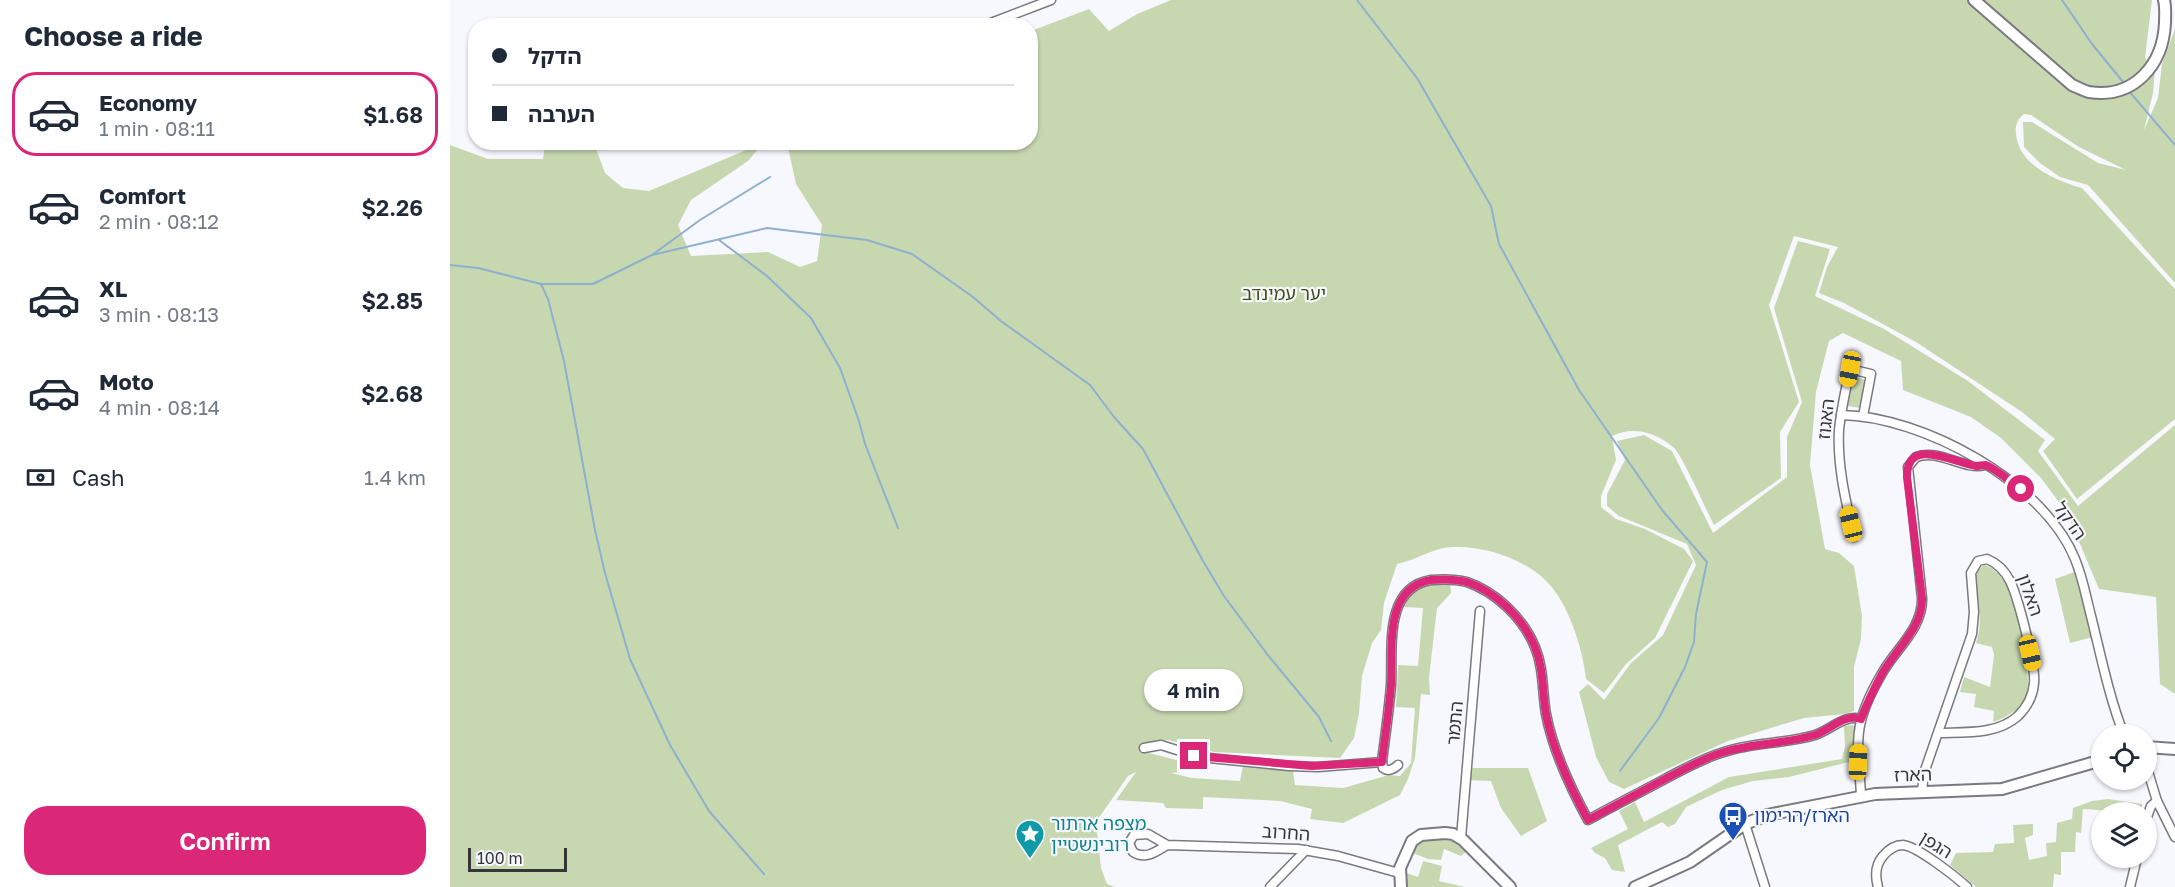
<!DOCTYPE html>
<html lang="en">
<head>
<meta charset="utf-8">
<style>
	body { margin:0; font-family:"Golos Text","Noto Sans Hebrew",sans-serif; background:#f2f2f3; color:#1f2937; height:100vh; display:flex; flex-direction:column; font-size:22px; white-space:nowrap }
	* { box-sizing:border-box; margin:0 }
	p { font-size:20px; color:#747a83 }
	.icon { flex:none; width:33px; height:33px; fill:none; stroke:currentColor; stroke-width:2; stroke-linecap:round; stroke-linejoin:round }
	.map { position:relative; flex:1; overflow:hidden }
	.side { display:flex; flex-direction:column; background:#fff; width:450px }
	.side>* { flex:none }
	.hud { position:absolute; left:18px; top:18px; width:570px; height:132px; border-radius:24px; box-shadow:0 2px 4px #0004; display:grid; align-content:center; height:132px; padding:0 24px; background:#fff }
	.controls { position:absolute; left:1641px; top:724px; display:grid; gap:12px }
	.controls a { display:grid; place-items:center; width:66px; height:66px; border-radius:50%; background:#fff; box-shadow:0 2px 4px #0004; font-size:30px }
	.scale { position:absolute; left:18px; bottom:15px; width:99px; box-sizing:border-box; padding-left:6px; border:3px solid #363639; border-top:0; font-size:16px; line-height:21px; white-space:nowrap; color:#363639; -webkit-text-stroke:4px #f7f7fe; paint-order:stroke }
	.end { position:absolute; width:27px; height:27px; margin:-14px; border:8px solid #db2777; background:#fff; box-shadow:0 0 0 3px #fff }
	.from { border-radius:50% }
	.bubble { position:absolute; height:42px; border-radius:21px; background:#fff; box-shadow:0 2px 4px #0004; font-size:20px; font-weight:600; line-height:42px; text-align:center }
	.car { position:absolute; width:18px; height:36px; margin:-18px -9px; border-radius:8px; box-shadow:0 0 4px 2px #0007; background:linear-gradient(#f5c518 24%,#345 0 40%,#f5c518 0 76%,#345 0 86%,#f5c518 0) }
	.hud b { display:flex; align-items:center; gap:21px; height:57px; font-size:22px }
	.hud b+b { border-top:2px solid #e0e1e3 }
	.hud i { width:15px; height:15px; background:#1f2937 }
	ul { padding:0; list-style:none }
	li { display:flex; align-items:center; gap:18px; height:84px; margin:0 12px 9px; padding:0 12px; border:3px solid transparent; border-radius:24px }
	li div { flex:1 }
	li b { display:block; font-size:22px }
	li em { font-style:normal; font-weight:600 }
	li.on { border-color:#db2777 }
	li>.icon { width:54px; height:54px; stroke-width:1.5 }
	h2 { padding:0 24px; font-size:27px; line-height:72px }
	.pay { display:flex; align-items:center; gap:15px; height:66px; padding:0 24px; font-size:22px }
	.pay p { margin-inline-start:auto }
	.cta { display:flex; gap:12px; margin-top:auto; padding:12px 24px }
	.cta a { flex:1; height:69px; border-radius:24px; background:#db2777; color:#fff; font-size:24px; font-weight:600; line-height:69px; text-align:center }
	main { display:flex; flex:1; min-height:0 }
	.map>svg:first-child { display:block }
</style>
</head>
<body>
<main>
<section class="side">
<h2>Choose a ride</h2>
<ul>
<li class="on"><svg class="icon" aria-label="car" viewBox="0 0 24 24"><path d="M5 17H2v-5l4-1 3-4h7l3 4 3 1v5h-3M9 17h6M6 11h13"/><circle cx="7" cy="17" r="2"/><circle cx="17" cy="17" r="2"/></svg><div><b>Economy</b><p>1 min · 08:11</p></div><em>$1.68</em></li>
<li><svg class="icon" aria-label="car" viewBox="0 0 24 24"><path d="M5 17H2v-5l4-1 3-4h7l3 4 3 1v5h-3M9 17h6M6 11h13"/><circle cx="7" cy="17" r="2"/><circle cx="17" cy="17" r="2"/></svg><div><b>Comfort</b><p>2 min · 08:12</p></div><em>$2.26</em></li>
<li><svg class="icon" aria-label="car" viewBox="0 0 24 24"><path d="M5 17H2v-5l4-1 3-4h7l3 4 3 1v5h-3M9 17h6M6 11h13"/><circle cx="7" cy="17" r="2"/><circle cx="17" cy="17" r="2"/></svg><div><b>XL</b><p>3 min · 08:13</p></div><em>$2.85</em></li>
<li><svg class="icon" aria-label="car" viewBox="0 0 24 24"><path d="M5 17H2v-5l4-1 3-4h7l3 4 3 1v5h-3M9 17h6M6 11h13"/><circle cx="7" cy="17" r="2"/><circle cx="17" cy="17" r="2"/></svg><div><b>Moto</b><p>4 min · 08:14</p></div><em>$2.68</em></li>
</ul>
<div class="pay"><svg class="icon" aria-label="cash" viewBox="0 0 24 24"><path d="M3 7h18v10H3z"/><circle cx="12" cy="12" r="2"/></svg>Cash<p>1.4 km</p></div>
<div class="cta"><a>Confirm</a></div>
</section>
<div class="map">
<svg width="1725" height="887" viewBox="0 0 1725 887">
	<rect width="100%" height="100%" fill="#f7f7fe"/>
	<g fill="#c7d8b1">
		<path d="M721 0H1702L1695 58 1705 68 1703 93 1694 130 1708 98 1712 64 1725 29V283L1638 185 1610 177 1590 163 1574 147 1573 122H1582L1648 163 1676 170 1629 147 1581 115 1574 114C1567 119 1565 126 1566 134 1569 166 1606 180 1632 188L1725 289V419L1627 499 1593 451 1605 439 1572 412 1466 342 1394 303 1369 293 1377 267 1388 247 1344 236 1319 305 1349 402 1330 432 1331 478 1264 525C1256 510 1232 454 1223 447 1205 432 1183 426 1162 436L1166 460 1151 496V507L1166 519 1195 529 1234 549 1243 561 1205 638 1176 664 1154 693 1136 679C1133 650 1120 608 1100 585 1078 560 1037 546 1004 547 984 547 967 560 947 564L934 603 931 630 922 643 912 676 909 713 904 738 890 758 764 752 718 740 708 742 698 747 699 753 730 761V772L721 773 742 778 790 781 793 766 843 770 845 785 893 788 939 775 950 776 961 763 965 708 946 707 948 665 968 666 973 608 954 607C962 586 980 584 1000 583L1001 593 987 608 979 678 980 695 971 694 965 758 958 779 950 795 893 823 860 819 862 809 830 801 753 797V809L716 808 713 803 666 800 686 772 678 776 646 822 651 868 657 884 665 887H0V145L38 159H93L95 143H144L155 173 173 188 199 191 313 143 298 161 241 200 228 225 241 256 318 252 350 267 367 261 372 225 346 184 337 143 580 142 581 31 639 9 659 31 687 14Z"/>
		<path d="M1348 241 1380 249 1365 296 1434 329 1518 381 1595 440 1588 451 1628 506 1725 425V694L1710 684 1706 597 1649 589 1617 513 1591 478 1551 438 1521 417 1453 390 1451 361 1393 333 1379 341 1366 392 1360 465 1375 549 1389 553 1404 566 1412 616 1411 639 1404 667V711L1395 714 1354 718 1278 741 1174 789 1159 782 1146 757 1129 692 1138 684 1154 700 1181 663 1213 635 1246 565 1237 544 1169 516 1157 506V494L1175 460 1167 441 1194 435 1222 451 1263 533 1337 477V437L1352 402 1324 308Z"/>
		<path d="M1403 377 1416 380 1411 408 1397 406Z"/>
		<path d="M1534 565C1543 567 1550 575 1555 582 1565 597 1583 676 1577 692 1571 709 1560 716 1543 722L1544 711 1524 707 1526 694 1510 692 1514 677 1540 687 1544 655 1542 647 1526 643C1534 621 1527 599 1526 576L1527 572Z"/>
		<path d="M1627 571 1643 637 1620 643 1605 579Z"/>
		<path d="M1404 725 1406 728 1405 759 1399 762 1339 777 1303 781 1272 790 1236 807 1225 824 1218 827 1212 822 1168 845 1175 872 1162 870 1155 858 1145 853 1141 848 1178 829 1169 811 1185 802 1194 822 1279 777 1392 759 1395 746 1394 726Z"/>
		<path d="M1019 768H1078L1097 821 1071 836 1051 808 1041 781 1019 780Z"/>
		<path d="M1658 799 1692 804V813L1633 809 1631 833 1626 832 1625 852H1611V875L1604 874 1603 887H1526L1500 865 1506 853 1543 852 1545 844 1564 843 1563 825 1583 824V835L1575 838 1579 860 1597 856 1596 843 1606 842 1607 823 1622 819 1623 808 1642 801Z"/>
		<path d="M984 838 1001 841 1017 851 1011 856 994 849 991 860 978 859 963 853 970 840Z"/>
		<path d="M973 861 992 866 989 881 1015 887H955L951 871 968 877Z"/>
	</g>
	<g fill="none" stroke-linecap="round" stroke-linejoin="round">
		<g stroke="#8eb0ce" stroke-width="2">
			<path d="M907 0 967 78 1041 206 1049 244 1129 390 1212 510 1257 562 1246 614 1244 642 1235 667 1209 718 1170 771"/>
			<path d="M1612 0 1642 44 1674 83"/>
			<path d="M1678 90 1725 145"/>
			<path d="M269 240 317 276 361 318 390 368 409 421 415 444 448 528"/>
			<path d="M202 255 317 228 417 240 462 254 523 297 551 321 640 385 664 417 693 449 753 561 774 596 817 654 869 717 881 741"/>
			<path d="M0 265 28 268 91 284H143L202 255 250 220 320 177"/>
			<path d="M91 284 98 299 114 361 145 530 155 573 180 659 220 745 259 811 314 874"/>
		</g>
		<g stroke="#79797f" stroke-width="11">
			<g id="minor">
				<path d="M533 26 601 0"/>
				<path d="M1391 415C1472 416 1594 482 1625 559 1633 578 1636 597 1641 616 1651 656 1659 697 1674 735"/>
				<path d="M1404 537C1396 502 1387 466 1389 430 1391 409 1396 389 1400 369L1421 374 1413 416"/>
				<path d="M694 748 711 745 749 757 839 766 868 767 932 762"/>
				<path d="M948 765C944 769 938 772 933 768L932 762C935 736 939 711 941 685 943 649 933 588 981 580 992 579 1005 579 1017 582 1046 592 1073 618 1085 647 1094 669 1092 691 1096 714 1103 751 1120 787 1138 820 1163 806 1189 793 1215 779 1234 769 1253 758 1274 752 1303 742 1335 744 1365 735 1380 730 1395 714 1411 719"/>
				<path d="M1696 765 1707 801 1725 837"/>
				<path d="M1472 791 1474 773 1522 634 1524 612 1521 573 1528 561 1537 559C1547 563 1555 571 1560 581 1568 597 1586 666 1584 683 1583 696 1577 707 1568 716 1547 735 1515 732 1489 733"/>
				<path d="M1411 795C1410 772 1405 744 1411 721 1415 704 1425 685 1434 670 1448 647 1473 627 1472 598L1458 467 1466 457C1490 448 1513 471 1535 465"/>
				<path d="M1696 820 1701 806 1707 801"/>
				<path d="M1295 824 1315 887"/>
				<path d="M1011 838 1030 611"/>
				<path d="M717 845 698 834 684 835 679 843 683 852C695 860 706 852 717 845L848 849 888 856 949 873"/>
				<path d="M820 887 856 850"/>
				<path d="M1428 887C1425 876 1425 865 1433 856 1438 850 1445 845 1453 845 1467 846 1506 877 1517 887"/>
				<path d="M1680 887 1687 858"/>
			</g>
		</g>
		<g stroke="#79797f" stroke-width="14">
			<g id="tertiary">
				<path d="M1696 747 1725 749"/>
				<path d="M951 887 950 868 962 841 971 835 995 833 1003 834 1013 840 1060 887"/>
				<path d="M1185 887 1240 862 1295 824 1317 815 1425 794 1552 789 1652 760"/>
			</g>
		</g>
		<g stroke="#79797f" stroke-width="14">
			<path id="secondary" d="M1524 0 1622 85C1627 87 1634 91 1639 92 1684 99 1713 65 1715 23 1715 15 1716 8 1714 0"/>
		</g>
		<use href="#minor" stroke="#fff" stroke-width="8"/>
		<use href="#tertiary" stroke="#fff" stroke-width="10"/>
		<use href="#secondary" stroke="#fff" stroke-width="10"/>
	</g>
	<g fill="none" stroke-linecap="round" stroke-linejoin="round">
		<path stroke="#db2777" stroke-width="8" d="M744 756 862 766 932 762C935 736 939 711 941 685 943 649 933 588 981 580 992 579 1005 579 1017 582 1046 592 1073 618 1085 647 1094 669 1092 691 1096 714 1103 751 1120 787 1138 820 1164 806 1189 793 1215 779 1235 769 1253 758 1274 752 1304 743 1335 744 1365 735 1380 730 1395 713 1411 719 1417 703 1425 687 1433 672 1447 648 1473 627 1472 598L1457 477C1457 436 1503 462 1526 466 1529 466 1532 465 1535 465 1542 466 1564 484 1571 489"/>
	</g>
	<defs>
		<g id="bus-pin" transform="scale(1.5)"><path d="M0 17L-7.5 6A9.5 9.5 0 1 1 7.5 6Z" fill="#1a4fb4" stroke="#f7f7fe"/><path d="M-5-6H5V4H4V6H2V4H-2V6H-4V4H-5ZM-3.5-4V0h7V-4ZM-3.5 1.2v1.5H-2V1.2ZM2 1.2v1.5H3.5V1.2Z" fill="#fff"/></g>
		<g id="sight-pin" transform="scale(1.5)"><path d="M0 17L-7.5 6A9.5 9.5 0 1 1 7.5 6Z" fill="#0f9aa8" stroke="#f7f7fe"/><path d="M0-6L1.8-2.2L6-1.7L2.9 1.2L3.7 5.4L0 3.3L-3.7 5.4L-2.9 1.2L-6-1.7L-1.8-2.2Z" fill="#fff"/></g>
	</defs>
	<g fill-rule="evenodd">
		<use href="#bus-pin" x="1283" y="816"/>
		<use href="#sight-pin" x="580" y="834"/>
	</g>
	<g text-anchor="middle" stroke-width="4.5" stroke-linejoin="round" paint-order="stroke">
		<g font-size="18" fill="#3a4e13" stroke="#f7f7fe">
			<text x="834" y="300">יער עמינדב</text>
		</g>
		<g font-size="18" fill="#363639" stroke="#f7f7fe">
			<text transform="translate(1376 419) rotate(-84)" y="6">האגוז</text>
			<text transform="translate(1620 521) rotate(55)" y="6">הדקל</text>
			<text transform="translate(1580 595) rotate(71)" y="6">האלון</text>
			<text transform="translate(1005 723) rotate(-85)" y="6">התמר</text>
			<text transform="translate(1463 775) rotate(-2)" y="6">הארז</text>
			<text transform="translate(836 833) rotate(4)" y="6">החרוב</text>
			<text transform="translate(1486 845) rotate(32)" y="6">הגפן</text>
		</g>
		<g font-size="18" fill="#164399" stroke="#f7f7fe" text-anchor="start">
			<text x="1304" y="822">הארז/הרימון</text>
		</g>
		<g font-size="18" fill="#0d838f" stroke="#f7f7fe" text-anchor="start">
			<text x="601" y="830">מצפה ארתור<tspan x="601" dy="21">רובינשטיין</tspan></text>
		</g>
	</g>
</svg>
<div class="controls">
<a><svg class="icon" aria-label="locate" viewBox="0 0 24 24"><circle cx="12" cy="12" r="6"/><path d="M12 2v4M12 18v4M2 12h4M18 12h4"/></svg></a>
<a><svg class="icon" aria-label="layers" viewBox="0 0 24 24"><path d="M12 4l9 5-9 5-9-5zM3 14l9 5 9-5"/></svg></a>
</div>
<div class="scale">100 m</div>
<i class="end from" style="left:1571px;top:489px"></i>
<i class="end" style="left:744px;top:756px"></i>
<div class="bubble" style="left:694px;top:669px;width:99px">4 min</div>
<i class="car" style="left:1400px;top:369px;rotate:191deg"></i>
<i class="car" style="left:1401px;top:524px;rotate:346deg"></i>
<i class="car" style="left:1580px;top:653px;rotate:167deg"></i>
<i class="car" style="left:1408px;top:762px;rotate:2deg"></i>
<div class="hud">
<b><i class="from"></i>הדקל</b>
<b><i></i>הערבה</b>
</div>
</div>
</main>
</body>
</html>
